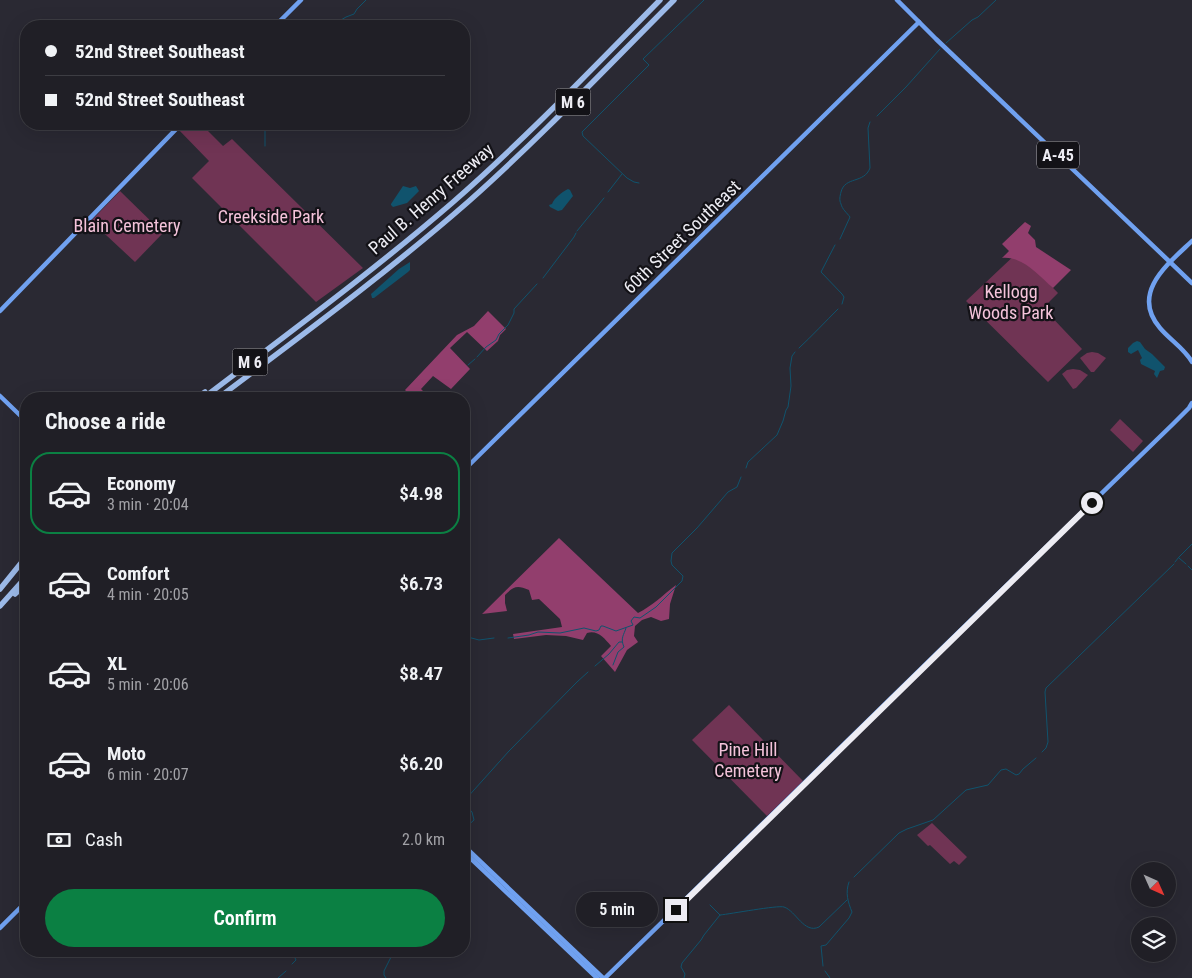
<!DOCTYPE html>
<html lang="en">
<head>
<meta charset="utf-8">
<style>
	body { margin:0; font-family:"Roboto Condensed",sans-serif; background:#28272e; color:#f1f3f6; height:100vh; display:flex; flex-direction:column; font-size:19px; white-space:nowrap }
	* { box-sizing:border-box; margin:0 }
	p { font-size:16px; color:#a2a2a7 }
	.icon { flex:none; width:28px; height:28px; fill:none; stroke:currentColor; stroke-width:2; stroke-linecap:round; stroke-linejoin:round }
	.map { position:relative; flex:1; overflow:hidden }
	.side { position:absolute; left:20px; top:392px; width:450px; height:565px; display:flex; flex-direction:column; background:#201f26; border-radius:20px; box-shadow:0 5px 20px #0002,0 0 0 1px #3d3d43 }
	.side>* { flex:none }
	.hud { position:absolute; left:20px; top:20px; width:450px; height:110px; border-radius:20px; box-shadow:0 5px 20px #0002,0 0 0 1px #3d3d43; display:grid; align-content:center; height:110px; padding:0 25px; background:#201f26 }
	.needle { width:32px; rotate:135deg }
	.controls { position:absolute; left:1131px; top:862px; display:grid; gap:10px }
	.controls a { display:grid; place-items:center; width:45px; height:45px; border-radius:50%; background:#201f26; box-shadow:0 5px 20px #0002,0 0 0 1px #3d3d43; font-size:25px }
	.end { position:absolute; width:22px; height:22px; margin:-11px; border:6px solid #edecf3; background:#111; box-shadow:0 0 0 2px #111 }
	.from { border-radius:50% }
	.bubble { position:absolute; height:35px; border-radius:18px; background:#201f26; box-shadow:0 5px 20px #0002,0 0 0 1px #3d3d43; font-size:16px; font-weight:600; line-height:35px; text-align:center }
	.hud b { display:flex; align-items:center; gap:18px; height:48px; font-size:19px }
	.hud b+b { border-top:1px solid #3d3d43 }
	.hud i { width:12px; height:12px; background:#f1f3f6 }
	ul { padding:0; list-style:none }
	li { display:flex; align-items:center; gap:15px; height:82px; margin:0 10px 8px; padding:0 15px; border:2px solid transparent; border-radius:20px }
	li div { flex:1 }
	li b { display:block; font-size:19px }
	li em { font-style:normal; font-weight:600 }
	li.selected { border-color:#0b8043 }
	li>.icon { width:45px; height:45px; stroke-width:1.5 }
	h2 { padding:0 25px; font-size:22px; line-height:60px }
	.pay { display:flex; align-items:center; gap:12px; height:55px; padding:0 25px; font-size:19px }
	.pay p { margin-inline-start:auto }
	.cta { display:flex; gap:10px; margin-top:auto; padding:10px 25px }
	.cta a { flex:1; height:58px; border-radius:30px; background:#0b8043; color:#fff; font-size:20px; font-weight:600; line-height:58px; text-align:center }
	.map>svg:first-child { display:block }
</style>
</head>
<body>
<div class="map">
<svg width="1192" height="978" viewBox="0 0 1192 978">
	<rect width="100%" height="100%" fill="#2a2933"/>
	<g fill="#703454">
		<path d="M181 124H201L223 146 232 139 363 268 316 302 192 178 209 161 177 128Z"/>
		<path d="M120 191 163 233 135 262 91 221Z"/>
		<path d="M1018 252 1058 293 1043 308 1082 349 1048 382 966 301Z"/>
		<path d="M1092 352 1098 353 1106 358 1094 372H1091L1080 358 1087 353Z"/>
		<path d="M1073 369 1080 370 1088 375 1076 388 1073 389 1062 374 1067 370Z"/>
		<path d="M1120 419 1143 441 1133 452 1110 430Z"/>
		<path d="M729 705 803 781 767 816 692 740Z"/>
		<path d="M932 823 967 857 959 865 954 861 950 864 930 845 928 846 917 835Z"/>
	</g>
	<g fill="#923e6d">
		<path d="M1025 222 1031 226 1028 233 1035 240 1036 247 1071 270 1053 288C1038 275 1023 256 1002 258L1009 251 1002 244Z"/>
		<path d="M488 311 506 329 500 335 498 341 487 351 467 332 450 348 470 369 451 389 433 376 421 389 431 399H414L405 390 457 335 474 326Z"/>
		<path d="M559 538 638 613C652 606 663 595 676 585L670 604 669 619 661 621 651 617 642 620 635 626 634 636 638 642 627 650 615 672 601 656 611 646C604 638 598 630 587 633L583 640 566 636 546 635 514 639 513 634 562 627 560 619 539 599 532 600 529 590C517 585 514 586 505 595V603L507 611 482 614Z"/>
	</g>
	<g fill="#10536d">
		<path d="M403 186 410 188 416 186 419 191 407 203 393 207 391 205V204Z"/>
		<path d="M568 189 570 190 573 196 562 210 558 211 550 207 549 205 552 204C554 198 562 192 568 189Z"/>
		<path d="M410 262V270L408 272 374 298H372L371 294 399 269Z"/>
		<path d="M1137 341 1140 342 1145 349 1152 354 1165 367 1164 370 1160 371 1157 378 1154 374 1155 371 1141 364 1140 360 1142 358 1138 350 1131 354 1128 352V348L1133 343Z"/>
	</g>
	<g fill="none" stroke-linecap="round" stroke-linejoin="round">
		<g stroke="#10536d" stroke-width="1">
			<path d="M331 26 346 17 354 14 357 9 366 0"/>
			<path d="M946 43 972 20 978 17 996 0"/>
			<path d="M877 116 906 87 940 49"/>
			<path d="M265 146V124"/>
			<path d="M639 183 634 182 627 178 583 136 582 132 649 65 643 59 704 0"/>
			<path d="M608 192 622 174"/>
			<path d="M577 231 604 198"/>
			<path d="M840 239 850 217C847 213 842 209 841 204 839 200 840 196 841 192 845 176 864 184 870 168L868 128 870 122"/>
			<path d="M835 245 821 272 842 294 844 297 842 304"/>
			<path d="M543 278 574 237 576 233"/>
			<path d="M799 348C812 336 825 322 838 309"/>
			<path d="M477 357 486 347 496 340 499 334 508 325 514 313V309L537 284"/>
			<path d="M468 365 475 359"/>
			<path d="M746 468 748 462 777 435 783 421 786 410 788 407 791 386 790 368 792 356 795 352"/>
			<path d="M1179 558 1186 564"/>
			<path d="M1175 562 1179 557 1192 544"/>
			<path d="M1188 566 1192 570"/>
			<path d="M464 636 479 640 494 638"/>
			<path d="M508 638 529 635 538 632 560 633 584 628 596 631 599 630 601 626H603L616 631 633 625 631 621 634 617 640 618 656 607 682 581 683 576 672 565 671 561 672 553 697 528 728 492 737 487 741 477"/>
			<path d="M613 665 618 652 624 647C620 638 624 635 626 628"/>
			<path d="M595 666 609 654 619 642H622"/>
			<path d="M1042 752 1046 748 1048 742 1045 692 1046 688 1174 564"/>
			<path d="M464 829 474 820 472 812 464 803 465 800 509 751 577 682 588 672"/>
			<path d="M854 877 899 833 907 829 933 820 966 790 988 785 1001 770 1006 769 1016 775 1019 774 1023 769 1036 758"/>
			<path d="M710 905 720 915"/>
			<path d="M292 964 296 960 293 954 295 951"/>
			<path d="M823 966 821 946 826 945 849 918 852 912C848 902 845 893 849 882"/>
			<path d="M825 971 830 978"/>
			<path d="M278 978 286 971"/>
			<path d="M386 978 384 975V971L394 951"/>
			<path d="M684 978 685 974 681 967 682 963 701 940 704 935 720 915C730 914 778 905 784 907 796 911 804 934 819 927L847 900"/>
		</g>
		<g stroke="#70a1f0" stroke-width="4.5">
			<path d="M897 0 936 39 1192 283"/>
			<path d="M275 26 301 0"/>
			<path d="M1192 241C1168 264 1130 293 1160 328 1170 340 1184 348 1192 362"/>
			<path d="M0 311 181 124"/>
			<path d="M0 396 26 421"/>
			<path d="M464 470 919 22"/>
			<path d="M464 846 603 978"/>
			<path d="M464 852 597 978"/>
			<path d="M0 928 26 902"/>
			<path d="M605 978 935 655 1173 424 1189 408 1192 403"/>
		</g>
		<g stroke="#9cbae9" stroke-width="5.5">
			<path d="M195 399 205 392"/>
			<path d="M202 399C286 335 372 272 452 203 525 139 592 69 660 0"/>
			<path d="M217 399C302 335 388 272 468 202 540 138 606 68 674 0"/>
			<path d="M0 589 26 557"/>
			<path d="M15 594 26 584"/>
			<path d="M0 606 26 577"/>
		</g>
	</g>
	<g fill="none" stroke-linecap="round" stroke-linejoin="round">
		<path stroke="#edecf3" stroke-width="6" d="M676 910 1092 503"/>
	</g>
	<g text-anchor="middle" stroke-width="4.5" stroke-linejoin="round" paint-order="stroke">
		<g fill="#131217" stroke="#acabb1" stroke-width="1">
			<rect x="555.5" y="88.5" width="35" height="27" rx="4"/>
			<rect x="1037" y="141.5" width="42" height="27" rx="4"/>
			<rect x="232.5" y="348.5" width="35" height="27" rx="4"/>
		</g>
		<g font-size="16" font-weight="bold" fill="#edecf3">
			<text x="573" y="108">M 6</text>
			<text x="1058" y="161">A-45</text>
			<text x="250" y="368">M 6</text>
		</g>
		<g font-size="18" fill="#edecf3" stroke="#131217">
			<text transform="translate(431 199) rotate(-41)" y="6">Paul B. Henry Freeway</text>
			<text transform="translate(682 237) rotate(-44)" y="6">60th Street Southeast</text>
		</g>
		<g font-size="18" fill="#f4c3da" stroke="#131217">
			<text x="271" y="223">Creekside Park</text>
			<text x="127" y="232">Blain Cemetery</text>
			<text x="1011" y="298">Kellogg<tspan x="1011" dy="21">Woods Park</tspan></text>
			<text x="748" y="756">Pine Hill<tspan x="748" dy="21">Cemetery</tspan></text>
		</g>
	</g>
</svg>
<div class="controls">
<a><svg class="needle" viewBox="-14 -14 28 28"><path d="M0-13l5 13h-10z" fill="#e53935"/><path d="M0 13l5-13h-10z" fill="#a2a2a7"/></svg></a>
<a><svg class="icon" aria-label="layers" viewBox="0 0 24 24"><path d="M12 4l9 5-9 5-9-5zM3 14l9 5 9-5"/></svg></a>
</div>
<i class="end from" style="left:1092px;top:503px"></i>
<i class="end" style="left:676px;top:910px"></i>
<div class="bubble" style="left:576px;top:892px;width:82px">5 min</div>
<div class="hud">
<b><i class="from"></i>52nd Street Southeast</b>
<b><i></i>52nd Street Southeast</b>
</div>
<section class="side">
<h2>Choose a ride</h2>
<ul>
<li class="selected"><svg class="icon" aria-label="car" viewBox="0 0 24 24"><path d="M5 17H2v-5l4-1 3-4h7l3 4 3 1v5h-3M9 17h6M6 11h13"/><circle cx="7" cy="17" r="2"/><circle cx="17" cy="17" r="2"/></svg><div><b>Economy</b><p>3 min · 20:04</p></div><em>$4.98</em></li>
<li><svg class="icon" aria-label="car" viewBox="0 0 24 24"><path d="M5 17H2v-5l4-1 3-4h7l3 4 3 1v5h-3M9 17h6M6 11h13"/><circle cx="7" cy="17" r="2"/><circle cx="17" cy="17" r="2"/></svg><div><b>Comfort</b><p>4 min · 20:05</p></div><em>$6.73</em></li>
<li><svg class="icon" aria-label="car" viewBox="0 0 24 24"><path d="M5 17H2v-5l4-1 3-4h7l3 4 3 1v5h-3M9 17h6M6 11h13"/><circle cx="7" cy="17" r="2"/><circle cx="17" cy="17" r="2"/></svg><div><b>XL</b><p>5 min · 20:06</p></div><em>$8.47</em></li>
<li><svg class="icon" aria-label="car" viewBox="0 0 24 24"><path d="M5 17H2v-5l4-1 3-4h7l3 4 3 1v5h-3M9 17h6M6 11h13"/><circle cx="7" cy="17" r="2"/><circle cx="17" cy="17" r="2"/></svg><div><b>Moto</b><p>6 min · 20:07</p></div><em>$6.20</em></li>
</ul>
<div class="pay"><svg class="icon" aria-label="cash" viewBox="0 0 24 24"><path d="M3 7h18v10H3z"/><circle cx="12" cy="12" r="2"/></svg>Cash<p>2.0 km</p></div>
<div class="cta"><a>Confirm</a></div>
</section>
</div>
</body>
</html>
